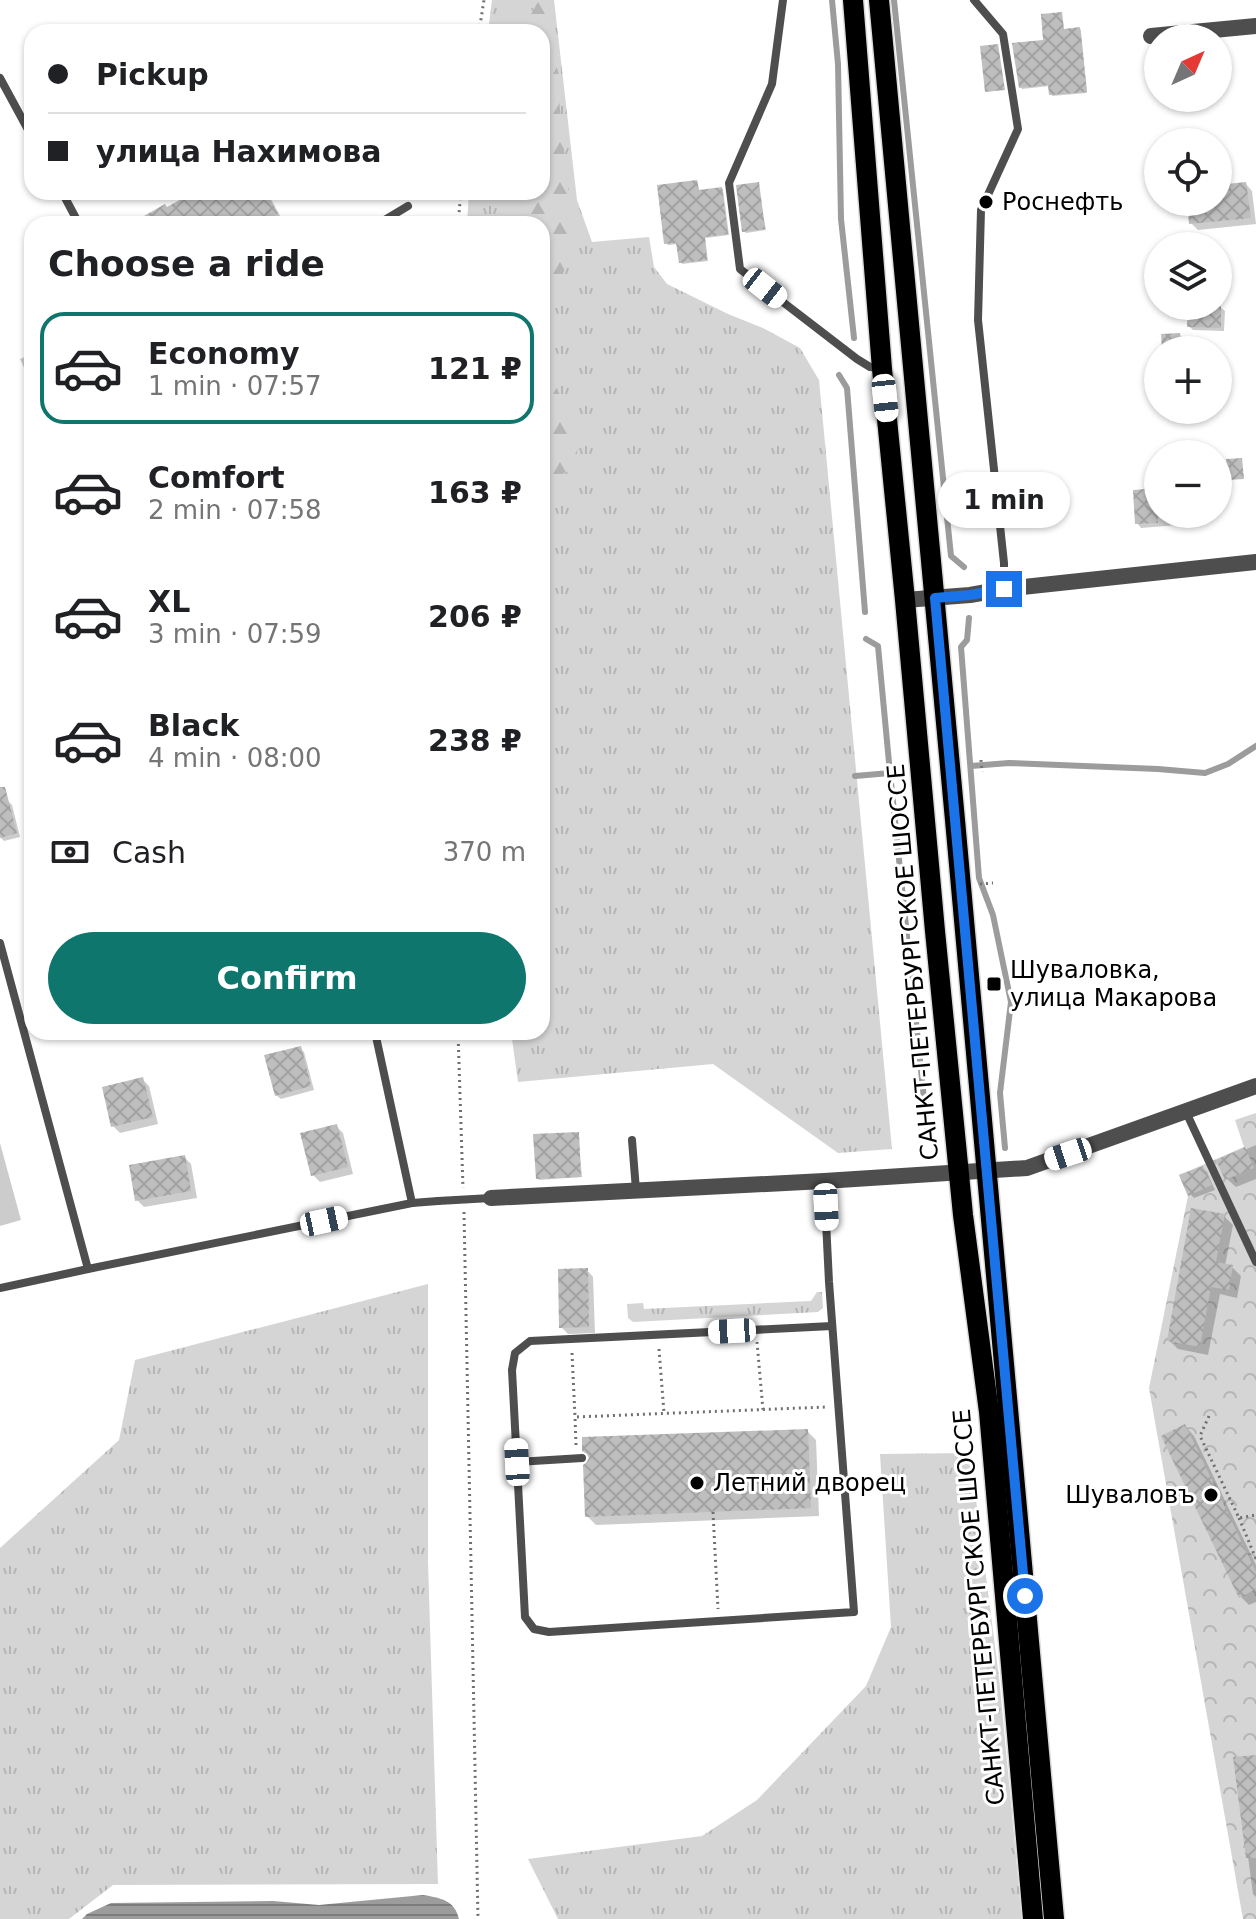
<!DOCTYPE html>
<html lang="en">
<head>
<meta charset="utf-8">
<style>
	body { margin:0; font-family:"DejaVu Sans",sans-serif; background:#f6f6f6; color:#202124; height:100vh; display:flex; flex-direction:column; font-size:30px; white-space:nowrap }
	* { box-sizing:border-box; margin:0 }
	p { font-size:26px; color:#757577 }
	.icon { flex:none; width:44px; height:44px; fill:none; stroke:currentColor; stroke-width:2; stroke-linecap:round; stroke-linejoin:round }
	.map { position:relative; flex:1; overflow:hidden }
	.side { position:absolute; left:24px; top:216px; width:526px; height:824px; display:flex; flex-direction:column; background:#fff; border-radius:24px; box-shadow:0 2px 6px #0004 }
	.side>* { flex:none }
	.top-card { position:absolute; left:24px; top:24px; width:526px; height:176px; border-radius:24px; box-shadow:0 2px 6px #0004; display:grid; align-content:center; height:176px; padding:0 24px; background:#fff }
	.needle { width:52px; rotate:44deg }
	.tools { position:absolute; left:1144px; top:24px; display:grid; gap:16px }
	.tools a { display:grid; place-items:center; width:88px; height:88px; border-radius:50%; background:#fff; box-shadow:0 2px 6px #0004; font-size:40px }
	.end { position:absolute; width:36px; height:36px; margin:-18px; border:10px solid #1a73e8; background:#fff; box-shadow:0 0 0 4px #fff }
	.from { border-radius:50% }
	.bubble { position:absolute; height:56px; border-radius:28px; background:#fff; box-shadow:0 2px 6px #0004; font-size:26px; font-weight:800; line-height:56px; text-align:center }
	.car { position:absolute; width:24px; height:48px; margin:-24px -12px; border-radius:10px; box-shadow:0 0 6px 2px #0007; background:linear-gradient(#fff 24%,#345 0 40%,#fff 0 76%,#345 0 86%,#fff 0) }
	.top-card b { display:flex; align-items:center; gap:28px; height:76px; font-size:30px }
	.top-card b+b { border-top:2px solid #e0e0e0 }
	.top-card i { width:20px; height:20px; background:#202124 }
	ul { padding:0; list-style:none }
	li { display:flex; align-items:center; gap:24px; height:112px; margin:0 16px 12px; padding:0 8px; border:4px solid transparent; border-radius:24px }
	li div { flex:1 }
	li b { display:block; font-size:30px }
	li em { font-style:normal; font-weight:800 }
	li.active { border-color:#0f766e }
	li>.icon { width:72px; height:72px; stroke-width:1.5 }
	h2 { padding:0 24px; font-size:36px; line-height:96px }
	.pay { display:flex; align-items:center; gap:20px; height:88px; padding:0 24px; font-size:30px }
	.pay p { margin-inline-start:auto }
	.primary-button { display:flex; gap:16px; margin-top:auto; padding:16px 24px }
	.primary-button a { flex:1; height:92px; border-radius:48px; background:#0f766e; color:#fff; font-size:32px; font-weight:800; line-height:92px; text-align:center }
	.map>svg:first-child { display:block }
</style>
</head>
<body>
<div class="map">
<svg width="1256" height="1919" viewBox="0 0 1256 1919">
	<defs>
		<pattern id="grass-tufts" width="24" height="20" patternUnits="userSpaceOnUse" patternTransform="scale(2)"><rect width="24" height="20" fill="#d5d5d5"/><path d="M3 7l-1-3M5 7V3M7 7l1-3M15 17l-1-3M17 17v-4M19 17l1-3" fill="none" stroke="#b5b5b5"/></pattern>
		<pattern id="forest-firs" width="22" height="20" patternUnits="userSpaceOnUse" patternTransform="scale(2)"><rect width="22" height="20" fill="#d5d5d5"/><path d="M5 1l3.5 6h-7zM16 11l3.5 6h-7z" fill="#b5b5b5"/></pattern>
		<pattern id="park-crowns" width="20" height="18" patternUnits="userSpaceOnUse" patternTransform="scale(2)"><rect width="20" height="18" fill="#d5d5d5"/><path d="M2 6a3 3 0 1 1 6 0M12 15a3 3 0 1 1 6 0" fill="none" stroke="#b5b5b5"/></pattern>
		<pattern id="water-rules" width="6" height="5" patternUnits="userSpaceOnUse" patternTransform="scale(2)"><rect width="6" height="5" fill="#9c9c9c"/><path d="M0 2.5h6" fill="none" stroke="#7d7d7d"/></pattern>
		<pattern id="building-cross-hatch" width="8" height="8" patternUnits="userSpaceOnUse" patternTransform="scale(2)"><rect width="8" height="8" fill="#bebebe"/><path d="M0 0l8 8M0 8l8-8" fill="none" stroke="#a2a2a2"/></pattern>
	</defs>
	<rect width="100%" height="100%" fill="#fff"/>
	<g fill="url(#grass-tufts)">
		<path d="M492 0H554L577 200 592 242 649 237 654 267 667 284 728 314 765 329 800 348 819 380 892 1149 838 1153 713 1064 518 1082 511 1032H542V224H467L469 192H542V32H488Z"/>
		<path d="M428 1284V1562L438 1884 113 1885 69 1919H0V1548L119 1440 135 1360Z"/>
		<path d="M817 1292H822L823 1308 818 1312 633 1322 628 1318 627 1304 643 1303 644 1309 811 1301Z"/>
		<path d="M970 1453 999 1677 1022 1919H558L528 1859 702 1836 757 1800 866 1686 891 1627 880 1454Z"/>
	</g>
	<path fill="url(#forest-firs)" d="M538 0H549L574 248 545 315 550 378 580 428 575 469 542 481V224H502L510 211V192H542V32H522Z"/>
	<path fill="url(#park-crowns)" d="M1256 1113V1919H1243L1149 1388 1188 1196 1179 1175 1244 1147 1235 1120Z"/>
	<path fill="url(#water-rules)" d="M423 1895C440 1898 455 1900 459 1919H82L87 1914 111 1903 273 1901 319 1905Z"/>
	<g fill="#0003">
		<path d="M1061 14 1064 31 1080 29 1081 31 1087 93 1052 96 1050 86 1022 89 1021 87Z"/>
		<path d="M697 182 699 192 722 189 723 190 729 235 705 238 708 261 682 264 678 244 668 245 666 243Z"/>
		<path d="M758 184 766 230 746 233 744 231Z"/>
		<path d="M1246 184 1252 191 1256 224 1198 230 1191 223 1189 202H1218V187Z"/>
		<path d="M198 192H267L283 221 279 224H136Z"/>
		<path d="M32 301V319L25 304Z"/>
		<path d="M1220 307 1225 311 1224 331 1193 330 1189 326Z"/>
		<path d="M1180 335 1184 339V350H1164Z"/>
		<path d="M32 354V385L20 359Z"/>
		<path d="M1158 490V514H1190L1177 515 1178 525 1141 528 1137 523Z"/>
		<path d="M32 737V764L24 740Z"/>
		<path d="M8 801 12 805 20 837 4 841 0 837V803Z"/>
		<path d="M300 1048 304 1052 314 1090 281 1099 276 1095Z"/>
		<path d="M143 1080 149 1086 158 1124 120 1133 113 1126Z"/>
		<path d="M336 1126 343 1133 353 1174 320 1182 313 1175Z"/>
		<path d="M578 1134 582 1177 539 1180 538 1178Z"/>
		<path d="M0 1143 21 1220 0 1226Z"/>
		<path d="M1256 1145V1179L1236 1187 1227 1179 1219 1161Z"/>
		<path d="M184 1157 191 1164 197 1198 144 1207 137 1200Z"/>
		<path d="M1203 1168 1207 1172 1215 1190 1194 1198 1190 1194Z"/>
		<path d="M1224 1216 1233 1225 1225 1266 1232 1267 1241 1276 1237 1298 1220 1294 1208 1355 1178 1349 1169 1340Z"/>
		<path d="M587 1270 593 1277 595 1333 568 1334 561 1327Z"/>
		<path d="M1185 1426 1194 1436 1256 1565V1602L1249 1605 1240 1596Z"/>
		<path d="M807 1431 816 1440 819 1516 596 1525 587 1516Z"/>
		<path d="M1256 1757V1897L1253 1894 1235 1759Z"/>
	</g>
	<g fill="none" stroke-linecap="round" stroke-linejoin="round">
		<g stroke="#9c9c9c" stroke-width="6">
			<path d="M832 0 838 64 841 219 854 338"/>
			<path d="M894 0 951 556 964 567"/>
			<path d="M839 375 847 388 865 612"/>
			<path d="M969 618 967 640 961 647 979 878 993 915 1011 1002 1000 1093 1005 1148"/>
			<path d="M866 639 878 646 890 773 893 772"/>
			<path d="M971 766 1009 763 1158 769 1205 773 1228 764 1256 746"/>
			<path d="M855 776 890 773 928 1137"/>
		</g>
	</g>
	<g fill="url(#building-cross-hatch)">
		<path d="M1062 12 1064 29 1080 27 1087 92 1049 95 1048 85 1019 88 1012 43 1043 40 1041 14Z"/>
		<path d="M998 44 1005 90 985 92 980 46Z"/>
		<path d="M697 180 699 190 722 187 728 234 705 237 707 260 679 263 676 243 664 244 657 185Z"/>
		<path d="M759 182 765 229 742 232 736 185Z"/>
		<path d="M1246 182 1251 218 1189 224 1187 202H1218V185Z"/>
		<path d="M194 192H266L278 214 261 224H130L165 204 167 207Z"/>
		<path d="M1188 306H1221V328L1187 327Z"/>
		<path d="M1180 333 1181 350H1162L1161 334Z"/>
		<path d="M1242 458 1244 479 1228 480 1226 459Z"/>
		<path d="M1158 488V523L1135 524 1133 490Z"/>
		<path d="M0 787H5L17 833 0 838Z"/>
		<path d="M301 1046 311 1086 275 1096 264 1055Z"/>
		<path d="M143 1077 153 1117 111 1127 102 1087Z"/>
		<path d="M337 1124 348 1167 311 1176 300 1133Z"/>
		<path d="M579 1132 581 1177 536 1179 533 1134Z"/>
		<path d="M1245 1147 1254 1168 1225 1180 1216 1160Z"/>
		<path d="M185 1155 191 1191 135 1201 129 1165Z"/>
		<path d="M1203 1166 1212 1185 1188 1196 1179 1175Z"/>
		<path d="M1191 1208 1225 1214 1216 1262 1233 1265 1229 1290 1211 1287 1200 1347 1167 1341Z"/>
		<path d="M588 1268 589 1327 559 1328 558 1269Z"/>
		<path d="M1185 1424 1256 1572V1589L1239 1598 1161 1436Z"/>
		<path d="M808 1429 811 1508 585 1517 583 1465 586 1463 589 1458 587 1454 582 1451V1437Z"/>
		<path d="M1256 1755V1858H1246L1233 1757Z"/>
	</g>
	<g fill="none" stroke-linecap="round" stroke-linejoin="round">
		<g stroke="#dbdbdb" stroke-width="23">
			<g id="primary">
				<path d="M853 0 882 369 905 600 935 931 963 1215 989 1412 1033 1919"/>
				<path d="M879 0 955 820 1054 1919"/>
			</g>
		</g>
		<g stroke="#707070" stroke-width="3" stroke-dasharray="2 4" stroke-linecap="butt">
			<path d="M479 32 484 0"/>
			<path d="M458 224 461 192"/>
			<path d="M981 760 982 772"/>
			<path d="M980 884 993 883"/>
			<path d="M458 1032 463 1188"/>
			<path d="M464 1212 478 1919"/>
			<path d="M757 1342 763 1410"/>
			<path d="M659 1349 664 1413"/>
			<path d="M572 1353 575 1417"/>
			<path d="M1209 1416 1200 1436 1239 1518 1256 1515"/>
			<path d="M576 1445 575 1417 827 1407"/>
			<path d="M713 1512 718 1609"/>
			<path d="M1239 1518 1256 1559"/>
		</g>
		<g stroke="#4e4e4e" stroke-width="8">
			<path d="M783 0 772 84 729 183 740 269 857 359 870 367 879 368"/>
			<path d="M974 0 1003 34 1018 129 981 210 978 320 1004 563V588"/>
			<path d="M0 78 32 137"/>
			<path d="M62 192 79 224"/>
			<path d="M378 224 408 206"/>
			<path d="M0 943 88 1269 412 1203 438 1201"/>
			<path d="M375 1032 412 1203"/>
			<path d="M1186 1112 1256 1262"/>
			<path d="M632 1140 636 1190"/>
			<path d="M824 1181 829 1282 854 1612 549 1632 534 1629 525 1617 512 1370 515 1353 530 1341 832 1326"/>
			<path d="M0 1288 88 1269"/>
			<path d="M517 1462 582 1458"/>
		</g>
		<g stroke="#4e4e4e" stroke-width="16">
			<path d="M1151 36 1256 26"/>
			<path d="M905 600 970 595 1004 589 1256 562"/>
			<path d="M491 1198 824 1181 1027 1168 1256 1086"/>
		</g>
		<use href="#primary" stroke="#000" stroke-width="20"/>
		<path stroke="#4e4e4e" stroke-width="8" d="M438 1201 491 1198"/>
	</g>
	<g fill="none" stroke-linecap="round" stroke-linejoin="round">
		<path stroke="#1a73e8" stroke-width="10" d="M1004 589 970 595 935 598 1025 1596"/>
	</g>
	<g fill="#000" stroke="#fff" stroke-width="3">
		<circle cx="986" cy="202" r="8"/>
		<rect x="986" y="976" width="16" height="16" rx="4"/>
		<circle cx="697" cy="1483" r="8"/>
		<circle cx="1211" cy="1495" r="8"/>
	</g>
	<g text-anchor="middle" stroke-width="6" stroke-linejoin="round" paint-order="stroke">
		<g font-size="24" fill="#000" stroke="#fff" text-anchor="start">
			<text x="1002" y="210">Роснефть</text>
			<text x="1010" y="978">Шуваловка,<tspan x="1010" dy="28">улица Макарова</tspan></text>
			<text x="713" y="1491">Летний дворец</text>
			<text x="1195" y="1503" text-anchor="end">Шуваловъ</text>
		</g>
		<g font-size="24" fill="#000" stroke="#fff">
			<text transform="translate(913 962) rotate(-95)" y="8">САНКТ-ПЕТЕРБУРГСКОЕ ШОССЕ</text>
			<text transform="translate(979 1607) rotate(-95)" y="8">САНКТ-ПЕТЕРБУРГСКОЕ ШОССЕ</text>
		</g>
	</g>
</svg>
<div class="tools">
<a><svg class="needle" viewBox="-14 -14 28 28"><path d="M0-13l5 13h-10z" fill="#e53935"/><path d="M0 13l5-13h-10z" fill="#757577"/></svg></a>
<a><svg class="icon" aria-label="locate" viewBox="0 0 24 24"><circle cx="12" cy="12" r="6"/><path d="M12 2v4M12 18v4M2 12h4M18 12h4"/></svg></a>
<a><svg class="icon" aria-label="layers" viewBox="0 0 24 24"><path d="M12 4l9 5-9 5-9-5zM3 14l9 5 9-5"/></svg></a>
<a>+</a>
<a>−</a>
</div>
<i class="end from" style="left:1025px;top:1596px"></i>
<i class="end" style="left:1004px;top:589px"></i>
<div class="bubble" style="left:938px;top:472px;width:132px">1 min</div>
<i class="car" style="left:765px;top:288px;rotate:128deg"></i>
<i class="car" style="left:885px;top:398px;rotate:174deg"></i>
<i class="car" style="left:1068px;top:1154px;rotate:252deg"></i>
<i class="car" style="left:826px;top:1207px;rotate:177deg"></i>
<i class="car" style="left:324px;top:1221px;rotate:78deg"></i>
<i class="car" style="left:732px;top:1331px;rotate:267deg"></i>
<i class="car" style="left:517px;top:1462px;rotate:357deg"></i>
<div class="top-card">
<b><i class="from"></i>Pickup</b>
<b><i></i>улица Нахимова</b>
</div>
<section class="side">
<h2>Choose a ride</h2>
<ul>
<li class="active"><svg class="icon" aria-label="car" viewBox="0 0 24 24"><path d="M5 17H2v-5l4-1 3-4h7l3 4 3 1v5h-3M9 17h6M6 11h13"/><circle cx="7" cy="17" r="2"/><circle cx="17" cy="17" r="2"/></svg><div><b>Economy</b><p>1 min · 07:57</p></div><em>121 ₽</em></li>
<li><svg class="icon" aria-label="car" viewBox="0 0 24 24"><path d="M5 17H2v-5l4-1 3-4h7l3 4 3 1v5h-3M9 17h6M6 11h13"/><circle cx="7" cy="17" r="2"/><circle cx="17" cy="17" r="2"/></svg><div><b>Comfort</b><p>2 min · 07:58</p></div><em>163 ₽</em></li>
<li><svg class="icon" aria-label="car" viewBox="0 0 24 24"><path d="M5 17H2v-5l4-1 3-4h7l3 4 3 1v5h-3M9 17h6M6 11h13"/><circle cx="7" cy="17" r="2"/><circle cx="17" cy="17" r="2"/></svg><div><b>XL</b><p>3 min · 07:59</p></div><em>206 ₽</em></li>
<li><svg class="icon" aria-label="car" viewBox="0 0 24 24"><path d="M5 17H2v-5l4-1 3-4h7l3 4 3 1v5h-3M9 17h6M6 11h13"/><circle cx="7" cy="17" r="2"/><circle cx="17" cy="17" r="2"/></svg><div><b>Black</b><p>4 min · 08:00</p></div><em>238 ₽</em></li>
</ul>
<div class="pay"><svg class="icon" aria-label="cash" viewBox="0 0 24 24"><path d="M3 7h18v10H3z"/><circle cx="12" cy="12" r="2"/></svg>Cash<p>370 m</p></div>
<div class="primary-button"><a>Confirm</a></div>
</section>
</div>
</body>
</html>
